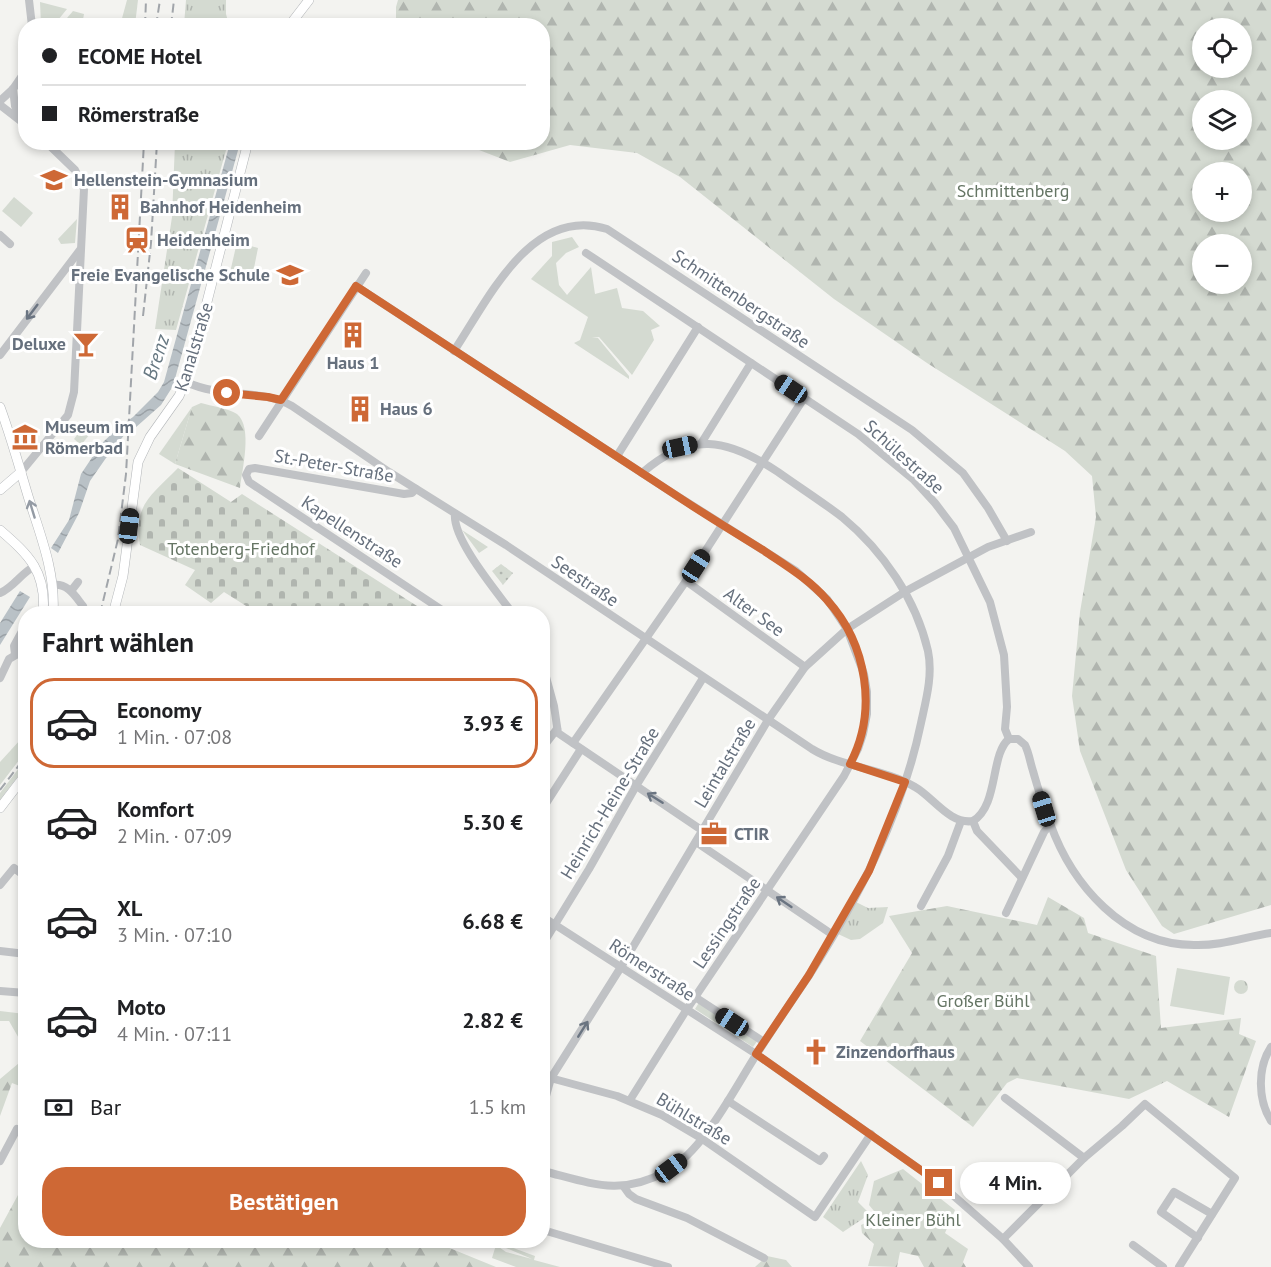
<!DOCTYPE html>
<html lang="de">
<head>
<meta charset="utf-8">
<style>
	body { margin:0; font-family:"PT Sans",sans-serif; background:#f2f2f2; color:#202124; height:100vh; display:flex; flex-direction:column; font-size:22px; white-space:nowrap }
	* { box-sizing:border-box; margin:0 }
	p { font-size:20px; color:#757577 }
	.icon { flex:none; width:33px; height:33px; fill:none; stroke:currentColor; stroke-width:2; stroke-linecap:round; stroke-linejoin:round }
	.map { position:relative; flex:1; overflow:hidden }
	.details { position:absolute; left:18px; top:606px; width:532px; height:642px; display:flex; flex-direction:column; background:#fff; border-radius:24px; box-shadow:0 3px 9px #0003 }
	.details>* { flex:none }
	.banner { position:absolute; left:18px; top:18px; width:532px; height:132px; border-radius:24px; box-shadow:0 3px 9px #0003; display:grid; align-content:center; height:132px; padding:0 24px; background:#fff }
	.fabs { position:absolute; left:1192px; top:18px; display:grid; gap:12px }
	.fabs a { display:grid; place-items:center; width:60px; height:60px; border-radius:50%; background:#fff; box-shadow:0 3px 9px #0003; font-size:30px }
	.end { position:absolute; width:27px; height:27px; margin:-14px; border:8px solid #ce6835; background:#fff; box-shadow:0 0 0 3px #fff }
	.from { border-radius:50% }
	.bubble { position:absolute; height:42px; border-radius:21px; background:#fff; box-shadow:0 3px 9px #0003; font-size:20px; font-weight:700; line-height:42px; text-align:center }
	.car { position:absolute; width:18px; height:36px; margin:-18px -9px; border-radius:8px; box-shadow:0 0 4px 2px #0007; background:linear-gradient(#222 24%,#8ab4d8 0 40%,#222 0 76%,#8ab4d8 0 86%,#222 0) }
	.banner b { display:flex; align-items:center; gap:21px; height:57px; font-size:22px }
	.banner b+b { border-top:2px solid #e0e0e0 }
	.banner i { width:15px; height:15px; background:#202124 }
	ul { padding:0; list-style:none }
	li { display:flex; align-items:center; gap:18px; height:90px; margin:0 12px 9px; padding:0 12px; border:3px solid transparent; border-radius:24px }
	li div { flex:1 }
	li b { display:block; font-size:22px }
	li em { font-style:normal; font-weight:700 }
	li.selected { border-color:#ce6835 }
	li>.icon { width:54px; height:54px; stroke-width:1.5 }
	h2 { padding:0 24px; font-size:27px; line-height:72px }
	.pay { display:flex; align-items:center; gap:15px; height:66px; padding:0 24px; font-size:22px }
	.pay p { margin-inline-start:auto }
	.primary-button { display:flex; gap:12px; margin-top:auto; padding:12px 24px }
	.primary-button a { flex:1; height:69px; border-radius:24px; background:#ce6835; color:#fff; font-size:24px; font-weight:700; line-height:69px; text-align:center }
	.map>svg:first-child { display:block }
</style>
</head>
<body>
<div class="map">
<svg width="1271" height="1267" viewBox="0 0 1271 1267">
	<defs>
		<pattern id="forest-firs" width="22" height="20" patternUnits="userSpaceOnUse" patternTransform="scale(1.5)"><rect width="22" height="20" fill="#d4dad1"/><path d="M5 1l3.5 6h-7zM16 11l3.5 6h-7z" fill="#b0b5af"/></pattern>
		<pattern id="cemetery-stones" width="16" height="16" patternUnits="userSpaceOnUse" patternTransform="scale(1.5)"><rect width="16" height="16" fill="#d4dad1"/><path d="M2 7V4a2 2 0 0 1 4 0v3zM10 15v-3a2 2 0 0 1 4 0v3z" fill="#b0b5af"/></pattern>
		<pattern id="park-tufts" width="24" height="20" patternUnits="userSpaceOnUse" patternTransform="scale(1.5)"><rect width="24" height="20" fill="#d4dad1"/><path d="M3 7l-1-3M5 7V3M7 7l1-3M15 17l-1-3M17 17v-4M19 17l1-3" fill="none" stroke="#b0b5af"/></pattern>
		<pattern id="garden-dots" width="8" height="8" patternUnits="userSpaceOnUse" patternTransform="scale(1.5)"><rect width="8" height="8" fill="#d4dad1"/><path d="M2 2h.1M6 6h.1" fill="none" stroke="#b0b5af" stroke-width="1.8" stroke-linecap="round"/></pattern>
		<pattern id="water-waves" width="16" height="10" patternUnits="userSpaceOnUse" patternTransform="scale(1.5)"><rect width="16" height="10" fill="#b9c1c6"/><path d="M0 5q4-4 8 0t8 0" fill="none" stroke="#9aa1a6"/></pattern>
	</defs>
	<rect width="100%" height="100%" fill="#f3f3f0"/>
	<g fill="#d4dad1">
		<path d="M127 0H138L135 25 121 22Z"/>
		<path d="M40 2 67 9 54 25H41Z"/>
		<path d="M73 11 84 14 82 25H61Z"/>
		<path d="M14 197 33 213 21 227 2 211Z"/>
		<path d="M77 219 75 243 61 244 58 239Z"/>
		<path d="M572 237 579 247 566 253 556 263 559 285 567 295 591 267 595 294 617 288 622 308 643 311 660 326 651 330 654 340 632 375 599 337 592 338H598L629 376V379L574 343 580 340 588 317 531 279 552 256V242Z"/>
		<path d="M237 242 258 248 251 283 229 277Z"/>
		<path d="M192 407 175 464 159 454Z"/>
		<path d="M86 423 94 429 81 445 74 439Z"/>
		<path d="M462 530 488 547 479 553Z"/>
		<path d="M21 739 23 747 20 750 23 755 0 785V762Z"/>
		<path d="M22 764 24 766 25 764V767L0 800V793Z"/>
		<path d="M1177 968 1230 977 1224 1015 1170 1006Z"/>
		<path d="M700 1001 758 1040 753 1047 695 1009Z"/>
		<path d="M497 1242 535 1256 534 1260 560 1267H516L492 1258 496 1245 506 1252 532 1259 499 1245Z"/>
	</g>
	<g fill="url(#forest-firs)" fill-rule="evenodd">
		<path d="M398 0H1271V905L1174 934 1162 926 1126 870 1080 751 1072 696 1080 612 1096 517 1092 476 1065 451 927 363 834 299 680 177 637 153 570 145 510 162 461 143 543 142V26L396 25V7ZM1242 28V68H1203V28ZM1242 100V140H1203V100ZM1242 172V212H1203V172ZM1242 244V284H1203V244Z"/>
		<path d="M201 403C211 406 228 408 237 414 253 427 242 470 240 488L175 464 192 407Z"/>
		<path d="M1048 897 1084 918 1088 933 1156 956 1161 1028 1241 1018 1239 1034 1256 1041 1229 1117 1167 1081 1129 1099 1017 1078 1007 1083 973 1127 860 1041 912 953 889 916 947 906 1037 925Z"/>
		<path d="M0 1011 25 1014V1049L9 1021H0Z"/>
		<path d="M25 1058V1088L12 1083 0 1116V1079Z"/>
		<path d="M25 1169 26 1240 438 1241 447 1247 496 1267H0V1228L18 1195Z"/>
		<path d="M903 1169 955 1210 945 1233 968 1249 963 1262 966 1267H924L918 1256 900 1252 897 1267 868 1266 874 1244 862 1233 861 1225 879 1217 869 1205 874 1181Z"/>
		<path d="M767 1256 786 1260 792 1267H755Z"/>
	</g>
	<path fill="url(#cemetery-stones)" d="M178 468 231 502 242 494 428 613H257L224 592 211 603 185 585 195 570 140 545C133 504 152 495 178 468Z"/>
	<g fill="url(#park-tufts)">
		<path d="M186 0H226V14L229 25H184Z"/>
		<path d="M175 143H228L176 330 155 329 172 217Z"/>
		<path d="M856 902 868 908 888 907 883 923 860 939 851 940 838 934Z"/>
		<circle cx="1241" cy="987" r="7"/>
		<path d="M861 1161 868 1175 858 1202 870 1214 843 1232 823 1217Z"/>
	</g>
	<path fill="url(#garden-dots)" d="M501 564 513 573 503 585 492 571Z"/>
	<g fill="url(#water-waves)">
		<path d="M230 143H240L173 386 161 405 135 428 125 434 106 458 90 481 79 513 58 553 51 548 69 520 81 474 101 444 120 426 133 417 158 392 164 382Z"/>
		<path d="M20 591 30 597 0 645V623Z"/>
	</g>
	<g fill="none" stroke-linecap="round" stroke-linejoin="round">
		<g stroke="#b3b6b9" stroke-width="10">
			<g id="major">
				<path d="M289 26 309 0"/>
				<path d="M0 407C11 437 19 466 28 496 40 534 56 573 53 614"/>
				<path d="M0 490 21 472"/>
				<path d="M0 530C29 555 47 572 43 614"/>
				<path d="M113 614 123 576 138 462 150 437 179 396 188 376 248 142"/>
				<path d="M0 808 26 774"/>
			</g>
		</g>
		<g stroke="#c0c2c5" stroke-width="8">
			<path d="M29 0 32 26"/>
			<path d="M13 89 15 106 20 120"/>
			<path d="M0 101 13 89 26 70"/>
			<path d="M0 105 26 125"/>
			<path d="M82 180H128"/>
			<path d="M0 235 10 244"/>
			<path d="M586 253 858 434 914 480 935 503 954 528 990 602 1004 655 1007 707 1005 729 1009 739"/>
			<path d="M356 286 671 492 796 571 827 599 847 629 864 674 867 692V714L863 734 858 749 844 776 687 1009 630 1100"/>
			<path d="M454 351C488 300 531 205 607 229L912 430 963 473 988 508 1007 541"/>
			<path d="M0 355 80 250"/>
			<path d="M186 382C223 399 260 388 292 406L389 472 506 545 812 749C843 768 883 768 915 787 933 797 950 825 973 821 999 805 990 754 1009 739"/>
			<path d="M259 436 366 273"/>
			<path d="M702 442 751 363"/>
			<path d="M617 456 698 327"/>
			<path d="M21 472 68 415 74 392 84 189 75 170 46 142"/>
			<path d="M416 489 412 493 404 494 255 468 249 469 246 475 249 482 448 614"/>
			<path d="M455 514C452 539 497 592 513 614"/>
			<path d="M686 581 805 667"/>
			<path d="M53 585C68 583 75 596 83 606"/>
			<path d="M71 591 78 582"/>
			<path d="M0 593C14 587 21 573 35 566"/>
			<path d="M15 654 14 646 26 624"/>
			<path d="M543 666 554 706 558 733 703 831"/>
			<path d="M0 678 9 659 26 649"/>
			<path d="M1009 739H1018L1025 745C1029 753 1030 762 1033 771 1038 788 1043 806 1050 823 1072 885 1124 945 1194 945 1221 946 1245 937 1271 933"/>
			<path d="M573 743 686 581 804 398"/>
			<path d="M543 747 557 729"/>
			<path d="M543 808 581 749"/>
			<path d="M973 821 977 831 1022 878"/>
			<path d="M696 842 833 935"/>
			<path d="M0 885 14 868 26 877"/>
			<path d="M921 906 948 856 961 821"/>
			<path d="M1006 913 1044 832 1050 825"/>
			<path d="M543 917 756 1054 939 1183 1003 1239 1029 1267"/>
			<path d="M543 944 589 869 636 786 703 678"/>
			<path d="M0 951 26 954"/>
			<path d="M0 991 26 993"/>
			<path d="M695 997 764 1042"/>
			<path d="M1271 1047C1257 1068 1258 1100 1271 1121"/>
			<path d="M543 1076 617 1096 662 1115 701 1138 815 1217 871 1134"/>
			<path d="M1005 1098 1084 1158"/>
			<path d="M728 1101 820 1161 824 1156"/>
			<path d="M543 1107 551 1078 621 967 768 720 805 667 847 629 906 591 988 547 1031 532"/>
			<path d="M0 1161 17 1129"/>
			<path d="M543 1171C591 1183 620 1197 667 1171 705 1149 734 1089 758 1052 774 1027 791 1002 808 977 858 899 902 815 921 723 926 700 933 675 928 651 916 599 883 551 842 517 821 501 799 487 778 472 727 438 690 431 642 473"/>
			<path d="M624 1187 629 1194 636 1199 687 1218 764 1258"/>
			<path d="M543 1230 668 1267"/>
			<path d="M1198 1238 1161 1212 1174 1192 1212 1214"/>
			<path d="M1003 1239 1084 1158 1122 1126 1145 1104 1235 1178 1179 1267"/>
			<path d="M1133 1245 1163 1267"/>
		</g>
		<use href="#major" stroke="#fff" stroke-width="9"/>
		<g stroke="#a1a5aa" stroke-width="2" stroke-dasharray="9 4.5" stroke-linecap="butt">
			<path d="M145 26 146 0"/>
			<path d="M156 26 160 0"/>
			<path d="M171 26 174 0"/>
			<path d="M143 316 151 243 157 142"/>
			<path d="M100 614 118 539 126 474 144 142"/>
			<path d="M0 790 26 756"/>
		</g>
	</g>
	<defs><path id="oneway-shaft" d="M-6 0H5M1.5-3L5.5 0L1.5 3" fill="none" stroke-width="1.6" stroke-linecap="round" stroke-linejoin="round" transform="scale(1.5)"/></defs>
	<g stroke="#6a7481">
		<use href="#oneway-shaft" transform="translate(32 312) rotate(127)"/>
		<use href="#oneway-shaft" transform="translate(655 798) rotate(-148)"/>
		<use href="#oneway-shaft" transform="translate(784 902) rotate(-146)"/>
		<use href="#oneway-shaft" transform="translate(583 1029) rotate(-58)"/>
	</g>
	<use stroke="#949ba4" href="#oneway-shaft" transform="translate(32 509) rotate(-107)"/>
	<g fill="none" stroke-linecap="round" stroke-linejoin="round">
		<path stroke="#ce6835" stroke-width="8" d="M227 393 268 397 281 400 356 286C461 355 566 424 671 492 701 512 732 531 763 550 785 565 809 579 827 600 867 644 878 711 850 764L905 782 869 871 809 975 756 1054 939 1183"/>
	</g>
	<defs>
		<g id="school-bare" transform="scale(2.07)"><path d="M0-5L7-2L0 1L-7-2ZM-4 1L0 2.5L4 1V4Q0 6-4 4Z" fill="#ce6835" stroke="#fff" stroke-width="2.5" paint-order="stroke"/></g>
		<g id="building-bare" transform="scale(2.07)"><path d="M-4-6H4V6H1V3H-1V6H-4ZM-2.5-4.3h1.7v1.8h-1.7ZM.8-4.3h1.7v1.8H.8ZM-2.5-1h1.7V.8h-1.7ZM.8-1h1.7V.8H.8Z" fill="#ce6835" stroke="#fff" stroke-width="2.5" paint-order="stroke"/></g>
		<g id="station-bare" transform="scale(2.07)"><path d="M-3-6H3Q5-6 5-4V2Q5 4 3 4L4.5 6H3L1.5 4h-3L-3 6H-4.5L-3 4Q-5 4-5 2V-4Q-5-6-3-6ZM-3.5-4v3h7v-3ZM-3.5 1v1.5H-2V1ZM2 1v1.5H3.5V1Z" fill="#ce6835" stroke="#fff" stroke-width="2.5" paint-order="stroke"/></g>
		<g id="bar-bare" transform="scale(2.07)"><path d="M-6-5H6L.8 .8V4.5H3.5V6h-7V4.5H-.8V.8Z" fill="#ce6835" stroke="#fff" stroke-width="2.5" paint-order="stroke"/></g>
		<g id="museum-bare" transform="scale(2.07)"><path d="M0-6L6-3V-2H-6V-3ZM-5-1h2V3h-2ZM-1-1h2V3h-2ZM3-1h2V3H3ZM-6 4H6V6H-6Z" fill="#ce6835" stroke="#fff" stroke-width="2.5" paint-order="stroke"/></g>
		<g id="office-bare" transform="scale(2.07)"><path d="M-6-3h4V-5.5h4V-3h4V5H-6ZM-1-4.5V-3h2v-1.5ZM-6 0V1H6V0Z" fill="#ce6835" stroke="#fff" stroke-width="2.5" paint-order="stroke"/></g>
		<g id="church-bare" transform="scale(2.07)"><path d="M-1.2-6h2.4v3.5h3.3v2.4h-3.3V6h-2.4V-.1h-3.3v-2.4h3.3Z" fill="#ce6835" stroke="#fff" stroke-width="2.5" paint-order="stroke"/></g>
	</defs>
	<g fill-rule="evenodd">
		<use href="#school-bare" x="54" y="180"/>
		<use href="#building-bare" x="120" y="207"/>
		<use href="#station-bare" x="137" y="240"/>
		<use href="#school-bare" x="290" y="275"/>
		<use href="#building-bare" x="353" y="335"/>
		<use href="#bar-bare" x="86" y="344"/>
		<use href="#building-bare" x="360" y="409"/>
		<use href="#museum-bare" x="25" y="437"/>
		<use href="#office-bare" x="714" y="834"/>
		<use href="#church-bare" x="816" y="1052"/>
	</g>
	<g text-anchor="middle" stroke-width="6" stroke-linejoin="round" paint-order="stroke">
		<g font-size="18" font-weight="bold" fill="#66707d" stroke="#fff" text-anchor="start">
			<text x="74" y="186">Hellenstein-Gymnasium</text>
			<text x="140" y="213">Bahnhof Heidenheim</text>
			<text x="157" y="246">Heidenheim</text>
			<text x="270" y="281" text-anchor="end">Freie Evangelische Schule</text>
			<text x="66" y="350" text-anchor="end">Deluxe</text>
			<text x="353" y="369" text-anchor="middle">Haus 1</text>
			<text x="380" y="415">Haus 6</text>
			<text x="45" y="433">Museum im<tspan x="45" dy="21">Römerbad</tspan></text>
			<text x="734" y="840">CTIR</text>
			<text x="836" y="1058">Zinzendorfhaus</text>
		</g>
		<g font-size="18" fill="#657564" stroke="#fff">
			<text x="1013" y="197">Schmittenberg</text>
			<text x="241" y="555">Totenberg-Friedhof</text>
			<text x="983" y="1007">Großer Bühl</text>
			<text x="913" y="1226">Kleiner Bühl</text>
		</g>
		<g font-size="18" fill="#66707d" stroke="#fff">
			<text transform="translate(741 299) rotate(34)" y="6">Schmittenbergstraße</text>
			<text transform="translate(194 347) rotate(-73)" y="6">Kanalstraße</text>
			<text transform="translate(904 457) rotate(42)" y="6">Schülestraße</text>
			<text transform="translate(334 466) rotate(10)" y="6">St.-Peter-Straße</text>
			<text transform="translate(352 532) rotate(33)" y="6">Kapellenstraße</text>
			<text transform="translate(585 581) rotate(34)" y="6">Seestraße</text>
			<text transform="translate(754 612) rotate(36)" y="6">Alter See</text>
			<text transform="translate(725 763) rotate(-59)" y="6">Leintalstraße</text>
			<text transform="translate(610 803) rotate(-59)" y="6">Heinrich-Heine-Straße</text>
			<text transform="translate(727 923) rotate(-56)" y="6">Lessingstraße</text>
			<text transform="translate(652 970) rotate(33)" y="6">Römerstraße</text>
			<text transform="translate(694 1119) rotate(31)" y="6">Bühlstraße</text>
		</g>
		<g font-size="20" font-style="italic" fill="#677882" stroke="#fff">
			<text transform="translate(156 357) rotate(-72)" y="7">Brenz</text>
		</g>
	</g>
</svg>
<div class="fabs">
<a><svg class="icon" aria-label="locate" viewBox="0 0 24 24"><circle cx="12" cy="12" r="6"/><path d="M12 2v4M12 18v4M2 12h4M18 12h4"/></svg></a>
<a><svg class="icon" aria-label="layers" viewBox="0 0 24 24"><path d="M12 4l9 5-9 5-9-5zM3 14l9 5 9-5"/></svg></a>
<a>+</a>
<a>−</a>
</div>
<i class="end from" style="left:227px;top:393px"></i>
<i class="end" style="left:939px;top:1183px"></i>
<div class="bubble" style="left:960px;top:1162px;width:111px">4 Min.</div>
<i class="car" style="left:791px;top:389px;rotate:304deg"></i>
<i class="car" style="left:680px;top:447px;rotate:78deg"></i>
<i class="car" style="left:129px;top:526px;rotate:7deg"></i>
<i class="car" style="left:696px;top:566px;rotate:33deg"></i>
<i class="car" style="left:1044px;top:809px;rotate:343deg"></i>
<i class="car" style="left:732px;top:1022px;rotate:303deg"></i>
<i class="car" style="left:671px;top:1168px;rotate:53deg"></i>
<div class="banner">
<b><i class="from"></i>ECOME Hotel</b>
<b><i></i>Römerstraße</b>
</div>
<section class="details">
<h2>Fahrt wählen</h2>
<ul>
<li class="selected"><svg class="icon" aria-label="car" viewBox="0 0 24 24"><path d="M5 17H2v-5l4-1 3-4h7l3 4 3 1v5h-3M9 17h6M6 11h13"/><circle cx="7" cy="17" r="2"/><circle cx="17" cy="17" r="2"/></svg><div><b>Economy</b><p>1 Min. · 07:08</p></div><em>3.93 €</em></li>
<li><svg class="icon" aria-label="car" viewBox="0 0 24 24"><path d="M5 17H2v-5l4-1 3-4h7l3 4 3 1v5h-3M9 17h6M6 11h13"/><circle cx="7" cy="17" r="2"/><circle cx="17" cy="17" r="2"/></svg><div><b>Komfort</b><p>2 Min. · 07:09</p></div><em>5.30 €</em></li>
<li><svg class="icon" aria-label="car" viewBox="0 0 24 24"><path d="M5 17H2v-5l4-1 3-4h7l3 4 3 1v5h-3M9 17h6M6 11h13"/><circle cx="7" cy="17" r="2"/><circle cx="17" cy="17" r="2"/></svg><div><b>XL</b><p>3 Min. · 07:10</p></div><em>6.68 €</em></li>
<li><svg class="icon" aria-label="car" viewBox="0 0 24 24"><path d="M5 17H2v-5l4-1 3-4h7l3 4 3 1v5h-3M9 17h6M6 11h13"/><circle cx="7" cy="17" r="2"/><circle cx="17" cy="17" r="2"/></svg><div><b>Moto</b><p>4 Min. · 07:11</p></div><em>2.82 €</em></li>
</ul>
<div class="pay"><svg class="icon" aria-label="cash" viewBox="0 0 24 24"><path d="M3 7h18v10H3z"/><circle cx="12" cy="12" r="2"/></svg>Bar<p>1.5 km</p></div>
<div class="primary-button"><a>Bestätigen</a></div>
</section>
</div>
</body>
</html>
